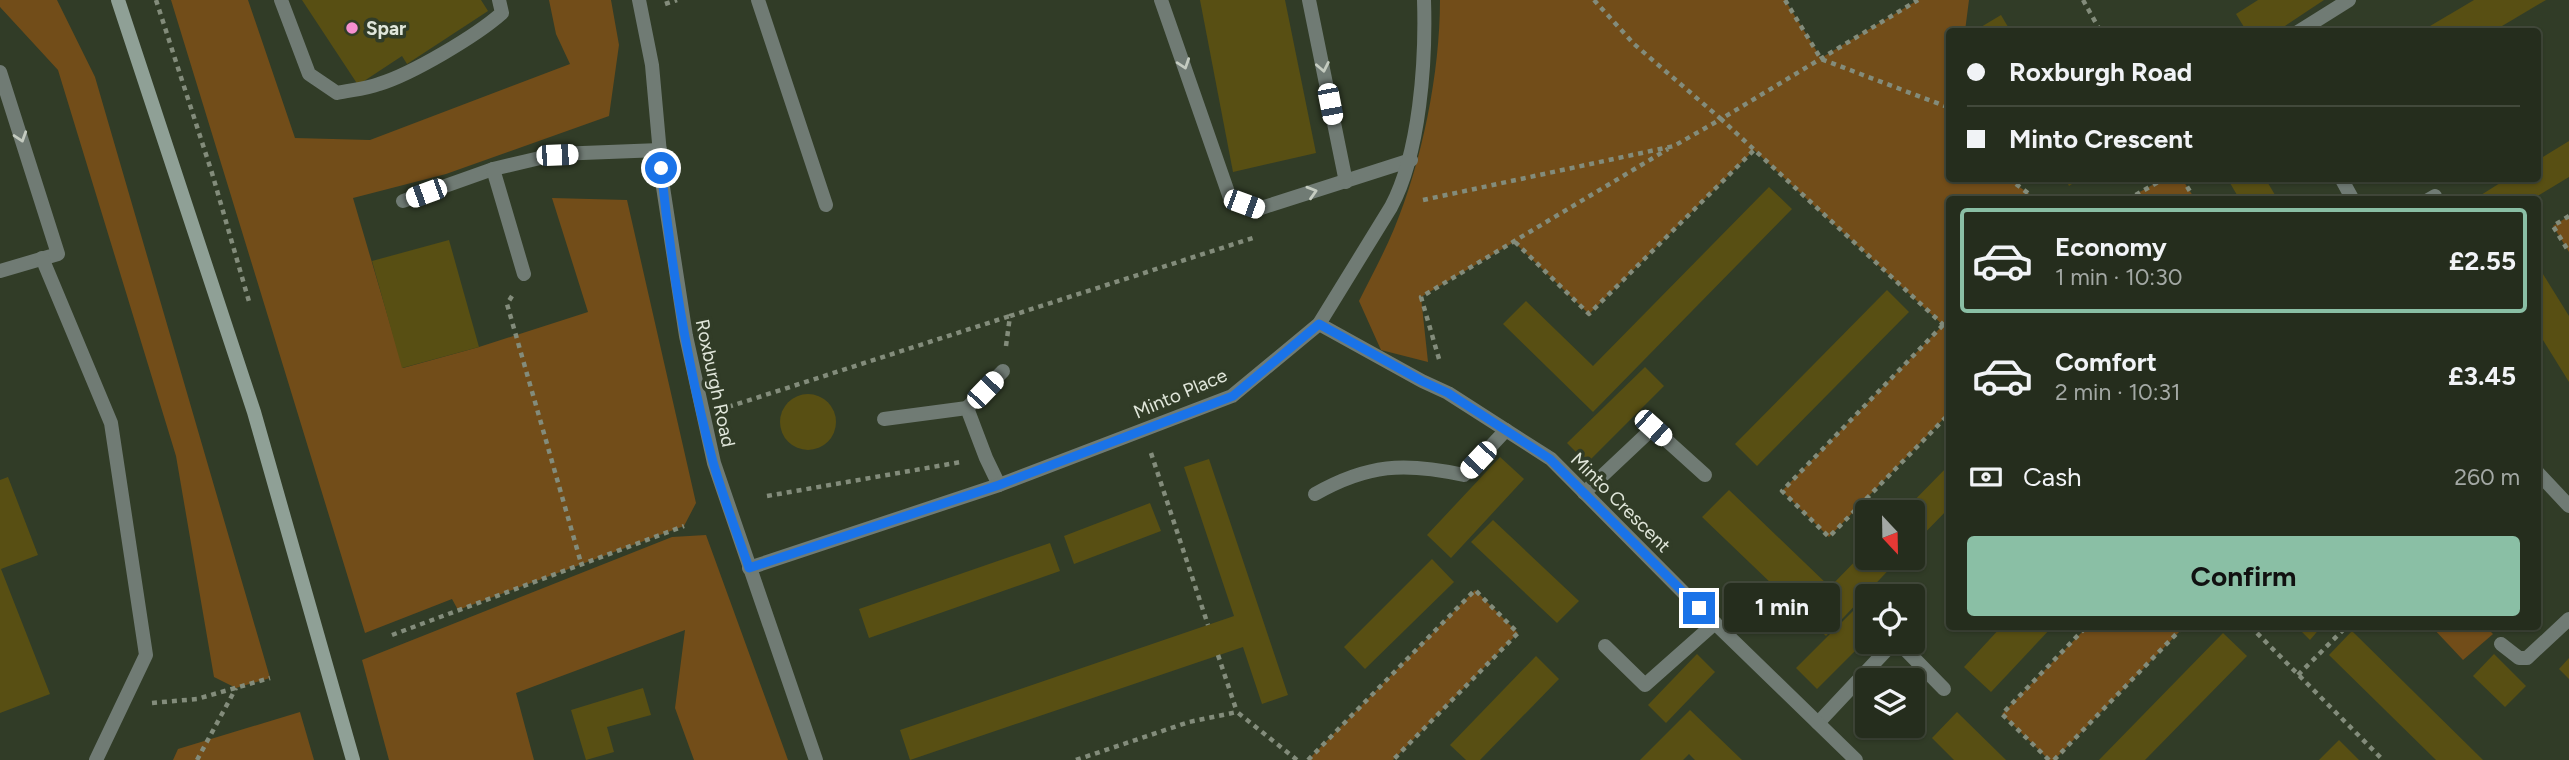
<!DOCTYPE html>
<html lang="en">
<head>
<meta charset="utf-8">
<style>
	body { margin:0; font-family:Figtree,sans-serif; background:#2d3526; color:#f1f3f6; height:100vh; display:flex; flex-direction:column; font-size:26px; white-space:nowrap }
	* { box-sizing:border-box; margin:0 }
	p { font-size:23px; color:#a3a8a4 }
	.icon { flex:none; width:38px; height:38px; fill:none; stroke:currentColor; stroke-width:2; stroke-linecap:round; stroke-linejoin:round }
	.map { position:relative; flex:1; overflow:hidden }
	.sheet { position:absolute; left:1946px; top:196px; width:595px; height:434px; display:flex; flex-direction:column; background:#252d1d; border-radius:7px; box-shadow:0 2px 5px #0004,0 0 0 2px #42493b }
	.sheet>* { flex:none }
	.banner { position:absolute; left:1946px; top:28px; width:595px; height:154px; border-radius:7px; box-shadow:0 2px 5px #0004,0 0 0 2px #42493b; display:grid; align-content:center; height:154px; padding:0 21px; background:#252d1d }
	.needle { width:46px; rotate:158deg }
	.buttons { position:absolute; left:1855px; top:500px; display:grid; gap:14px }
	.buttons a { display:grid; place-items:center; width:70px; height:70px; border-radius:7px; background:#252d1d; box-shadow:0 2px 5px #0004,0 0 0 2px #42493b; font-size:35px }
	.end { position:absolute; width:32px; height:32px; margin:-16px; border:9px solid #1a73e8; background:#fff; box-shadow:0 0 0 4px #fff }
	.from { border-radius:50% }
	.bubble { position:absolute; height:49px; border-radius:7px; background:#252d1d; box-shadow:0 2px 5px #0004,0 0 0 2px #42493b; font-size:23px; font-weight:700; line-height:49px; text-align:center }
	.car { position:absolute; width:21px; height:42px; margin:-21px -10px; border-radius:9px; box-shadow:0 0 5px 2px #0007; background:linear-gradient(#fff 24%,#345 0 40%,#fff 0 76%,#345 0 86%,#fff 0) }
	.banner b { display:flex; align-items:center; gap:24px; height:66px; font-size:26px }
	.banner b+b { border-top:2px solid #42493b }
	.banner i { width:18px; height:18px; background:#f1f3f6 }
	ul { padding:12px 0 0; list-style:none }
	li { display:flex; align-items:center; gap:21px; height:105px; margin:0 14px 10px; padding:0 7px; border:4px solid transparent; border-radius:7px }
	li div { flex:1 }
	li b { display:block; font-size:26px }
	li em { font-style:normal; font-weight:700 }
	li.on { border-color:#8abfa5 }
	li>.icon { width:63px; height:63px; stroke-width:1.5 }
	.pay { display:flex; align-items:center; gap:18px; height:77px; padding:0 21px; font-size:26px }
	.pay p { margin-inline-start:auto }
	.button { display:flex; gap:14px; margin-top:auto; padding:14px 21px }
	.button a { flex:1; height:80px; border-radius:7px; background:#8abfa5; color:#111; font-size:28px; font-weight:700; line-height:80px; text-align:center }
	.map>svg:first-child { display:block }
</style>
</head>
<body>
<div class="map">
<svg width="2569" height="760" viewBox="0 0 2569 760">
	<rect width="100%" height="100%" fill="#313c27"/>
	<g fill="#724d19">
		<path d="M0 0H57L95 77 270 678 236 688 214 677 176 456 58 70 0 7Z"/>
		<path d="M171 0H248L295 138 370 140 570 64 556 34 549 0H611L619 45 609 116 446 174 353 198 403 368 479 347 588 312 552 198 627 200 696 503 684 526 458 610 452 599 365 633Z"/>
		<path d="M1440 0H1785L1821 58 1918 0H1969L1965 31 1950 32V178L2008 179 2037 199 1950 200 1949 413 1829 537 1782 491 1943 325 1754 150 1589 314 1514 242 1421 297 1428 362 1381 350 1359 301C1371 277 1384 253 1394 229 1422 162 1440 73 1440 0Z"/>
		<path d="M2165 178 2182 179 2195 199H2127Z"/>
		<path d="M2569 216V252L2553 226Z"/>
		<path d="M706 535 788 760H694L675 708 685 630 516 693 534 760H389L362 660 672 537Z"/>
		<path d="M1475 590 1518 633 1393 760H1308Z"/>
		<path d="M2087 627H2184L2054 760H2049L2002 714Z"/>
		<path d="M2432 627H2486L2493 634 2463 660Z"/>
		<path d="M300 712 314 760H173L178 749Z"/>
	</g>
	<g fill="#584f13">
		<path d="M302 0H481L488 11 407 64 402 56 358 85Z"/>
		<path d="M1200 0H1285L1316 153 1233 172Z"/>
		<path d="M2258 0H2324L2276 32H2247L2236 14Z"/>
		<path d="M2474 0H2546L2492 32H2427L2425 29Z"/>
		<path d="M2001 15 2011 32H1977L1976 30Z"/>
		<path d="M2569 141V177L2531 200H2473L2508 178H2538V160Z"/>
		<path d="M2065 178H2081L2069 186Z"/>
		<path d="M2227 178H2265L2278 200H2240Z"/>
		<path d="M1769 187 1792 209 1593 412 1503 324 1526 301 1593 366Z"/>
		<path d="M449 240 479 347 402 368 372 261Z"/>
		<path d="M2538 266 2569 316V382L2538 332Z"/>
		<path d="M1887 290 1909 312 1757 466 1735 444Z"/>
		<path d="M1645 367 1664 386 1587 463 1567 443Z"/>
		<circle cx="808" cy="422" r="28"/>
		<path d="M1500 457 1524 479 1451 558 1427 535Z"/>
		<path d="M1209 459 1288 695 1262 704 1243 647 910 760 900 730 1234 616 1184 467Z"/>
		<path d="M1950 464V507L1913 545V513H1902Z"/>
		<path d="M8 477 38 555 1 569 50 694 0 713V480Z"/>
		<path d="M1729 490 1830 587 1867 549V558H1900L1826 636 1702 517Z"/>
		<path d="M1150 503 1161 531 1074 564 1064 536Z"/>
		<path d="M1493 520 1579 601 1557 623 1471 542Z"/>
		<path d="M1050 543 1060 571 869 638 859 609Z"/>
		<path d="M1432 559 1454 582 1365 669 1344 647Z"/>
		<path d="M1853 611 1867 625V639L1817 689 1796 668Z"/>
		<path d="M2002 626H2053L1991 692 1964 667Z"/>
		<path d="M2296 626H2322L2310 640Z"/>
		<path d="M2352 631 2483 760H2436L2329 655Z"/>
		<path d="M2223 633 2247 656 2145 760H2099Z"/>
		<path d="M1697 654 1715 672 1666 723 1648 705Z"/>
		<path d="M2494 654 2526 686 2505 707 2473 676Z"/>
		<path d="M1536 656 1559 679 1480 760H1466L1450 745Z"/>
		<path d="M2569 658V679L2559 669Z"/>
		<path d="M643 688 651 715 607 727 614 752 586 760 571 710Z"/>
		<path d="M1690 710 1742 760H1695L1689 754 1683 760H1640Z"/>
		<path d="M1957 712 2006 760H1954L1932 738Z"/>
		<path d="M2339 740 2359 760H2319Z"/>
	</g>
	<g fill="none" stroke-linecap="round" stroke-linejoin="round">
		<g stroke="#838c7b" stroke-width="4.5" stroke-dasharray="5 5" stroke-linecap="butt">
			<path d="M156 0 212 173 250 305"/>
			<path d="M1594 0 1634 44 1721 119 1918 0"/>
			<path d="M1785 0 1821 59 1950 108"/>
			<path d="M2083 0 2101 32"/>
			<path d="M665 4 677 0"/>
			<path d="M2008 178 2037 200"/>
			<path d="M2182 178 2195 200"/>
			<path d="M1423 200 1674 146 1721 119 1950 331"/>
			<path d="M2127 200 2165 178"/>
			<path d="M2569 216 2553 226 2569 252"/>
			<path d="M1515 242 1589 314 1754 150"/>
			<path d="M512 296 507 304 581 563"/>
			<path d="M1943 325 1782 491 1829 537 1950 413"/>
			<path d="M1006 346 1010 316 1256 237"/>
			<path d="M1439 359 1421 297 1668 149"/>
			<path d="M728 407 1010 316"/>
			<path d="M1151 453 1208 625"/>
			<path d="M767 496 961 462"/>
			<path d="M2250 626 2383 760"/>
			<path d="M392 635 684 526"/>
			<path d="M1218 655 1237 712"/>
			<path d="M2298 675 2347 626"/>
			<path d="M152 703 197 699 270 678"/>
			<path d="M197 760 236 688"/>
			<path d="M1076 760 1189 722 1237 712 1297 760"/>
			<path d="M1308 760 1475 590 1518 633 1393 760"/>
			<path d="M2049 760 2002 714 2087 626"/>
			<path d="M2054 760 2184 626"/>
		</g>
		<g stroke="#707b74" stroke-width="14">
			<path d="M281 0 309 74 337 93C351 90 366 89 379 84 412 74 476 36 502 13L499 0"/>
			<path d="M758 0 826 205"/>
			<path d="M1161 0 1230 198 1258 209 1411 160"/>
			<path d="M1309 0 1346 182"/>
			<path d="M2298 32 2349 0"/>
			<path d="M0 72 58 254 0 271"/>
			<path d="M2428 200 2435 196"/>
			<path d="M403 201 493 169"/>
			<path d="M42 258 111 423 146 655 96 760"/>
			<path d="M524 274 493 169 557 154 660 150"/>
			<path d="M967 408 1003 371"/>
			<path d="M884 419 967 408 986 458 999 485"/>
			<path d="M1584 493 1653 428 1705 475"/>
			<path d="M1315 494C1368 464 1404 462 1464 475L1506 430"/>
			<path d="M1898 642 1944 689"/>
			<path d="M2501 644 2519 658H2527L2569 619"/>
			<path d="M1605 646 1645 685 1715 623"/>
			<path d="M1818 723 1894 642"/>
		</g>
		<g stroke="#707b74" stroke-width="14">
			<path d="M639 0 652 65 663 187 686 336 714 463 816 760"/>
			<path d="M2341 178 2353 200"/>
			<path d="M1319 324 1422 381 1448 393 1551 459 1684 593 1856 760"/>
			<path d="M2538 473 2569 506"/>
			<path d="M749 568 999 485 1232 396 1319 324 1391 207C1420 153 1426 61 1424 0"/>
		</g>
		<path stroke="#8fa096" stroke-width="14" d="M118 0 254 412 353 760"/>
	</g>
	<defs><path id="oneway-chevron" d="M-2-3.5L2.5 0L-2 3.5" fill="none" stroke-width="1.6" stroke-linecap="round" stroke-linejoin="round" transform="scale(1.75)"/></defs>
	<g stroke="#c4cbc0">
		<use href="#oneway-chevron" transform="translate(1184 64) rotate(71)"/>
		<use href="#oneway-chevron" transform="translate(1323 67) rotate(79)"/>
		<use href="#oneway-chevron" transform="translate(21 137) rotate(72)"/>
		<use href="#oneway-chevron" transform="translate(1312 192) rotate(-17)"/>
	</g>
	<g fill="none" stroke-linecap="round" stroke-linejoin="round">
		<path stroke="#1a73e8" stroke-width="9" d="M661 168C671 265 688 368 713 462 723 497 737 533 749 568L999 485 1233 396 1319 324 1422 381 1448 393 1550 459 1699 608"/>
	</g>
	<circle fill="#f690d1" stroke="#313c27" stroke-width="2.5" cx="352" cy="28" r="7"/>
	<g text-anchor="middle" stroke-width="7" stroke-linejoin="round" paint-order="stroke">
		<g font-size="19" font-weight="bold" fill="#e0e6da" stroke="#313c27" text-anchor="start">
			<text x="366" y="35">Spar</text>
		</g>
		<g font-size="19" fill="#e0e6da" stroke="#313c27">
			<text transform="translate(716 383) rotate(78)" y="7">Roxburgh Road</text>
			<text transform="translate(1180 393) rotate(-23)" y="7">Minto Place</text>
			<text transform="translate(1621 502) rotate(45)" y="7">Minto Crescent</text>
		</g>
	</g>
</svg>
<div class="buttons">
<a><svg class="needle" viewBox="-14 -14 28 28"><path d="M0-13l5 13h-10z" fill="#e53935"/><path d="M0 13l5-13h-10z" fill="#a3a8a4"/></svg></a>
<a><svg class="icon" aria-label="locate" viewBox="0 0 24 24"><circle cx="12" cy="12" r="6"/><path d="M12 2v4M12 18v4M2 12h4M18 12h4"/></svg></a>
<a><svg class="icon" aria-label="layers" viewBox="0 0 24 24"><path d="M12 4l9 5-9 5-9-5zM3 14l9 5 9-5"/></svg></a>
</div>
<i class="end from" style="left:661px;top:168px"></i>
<i class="end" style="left:1699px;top:608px"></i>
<div class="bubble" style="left:1724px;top:583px;width:116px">1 min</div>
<i class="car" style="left:1330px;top:104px;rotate:169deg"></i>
<i class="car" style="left:557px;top:155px;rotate:88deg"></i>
<i class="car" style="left:426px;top:193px;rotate:250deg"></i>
<i class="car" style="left:1244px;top:204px;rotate:110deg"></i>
<i class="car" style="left:985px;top:390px;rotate:44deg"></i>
<i class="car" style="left:1653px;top:428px;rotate:132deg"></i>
<i class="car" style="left:1478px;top:460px;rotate:223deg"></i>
<div class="banner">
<b><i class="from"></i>Roxburgh Road</b>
<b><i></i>Minto Crescent</b>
</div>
<section class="sheet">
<ul>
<li class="on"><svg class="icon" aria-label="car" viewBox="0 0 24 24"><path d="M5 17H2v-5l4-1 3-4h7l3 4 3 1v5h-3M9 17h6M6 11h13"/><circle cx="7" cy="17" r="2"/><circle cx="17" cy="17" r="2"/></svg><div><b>Economy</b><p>1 min · 10:30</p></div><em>£2.55</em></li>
<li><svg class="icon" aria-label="car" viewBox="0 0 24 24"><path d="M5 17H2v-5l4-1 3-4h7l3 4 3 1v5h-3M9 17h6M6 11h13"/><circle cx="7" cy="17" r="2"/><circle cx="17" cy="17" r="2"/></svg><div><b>Comfort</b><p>2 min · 10:31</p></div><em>£3.45</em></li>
</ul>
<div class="pay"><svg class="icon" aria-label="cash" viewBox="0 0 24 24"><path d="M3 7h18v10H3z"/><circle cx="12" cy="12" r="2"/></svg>Cash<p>260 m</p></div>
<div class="button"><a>Confirm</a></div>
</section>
</div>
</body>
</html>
